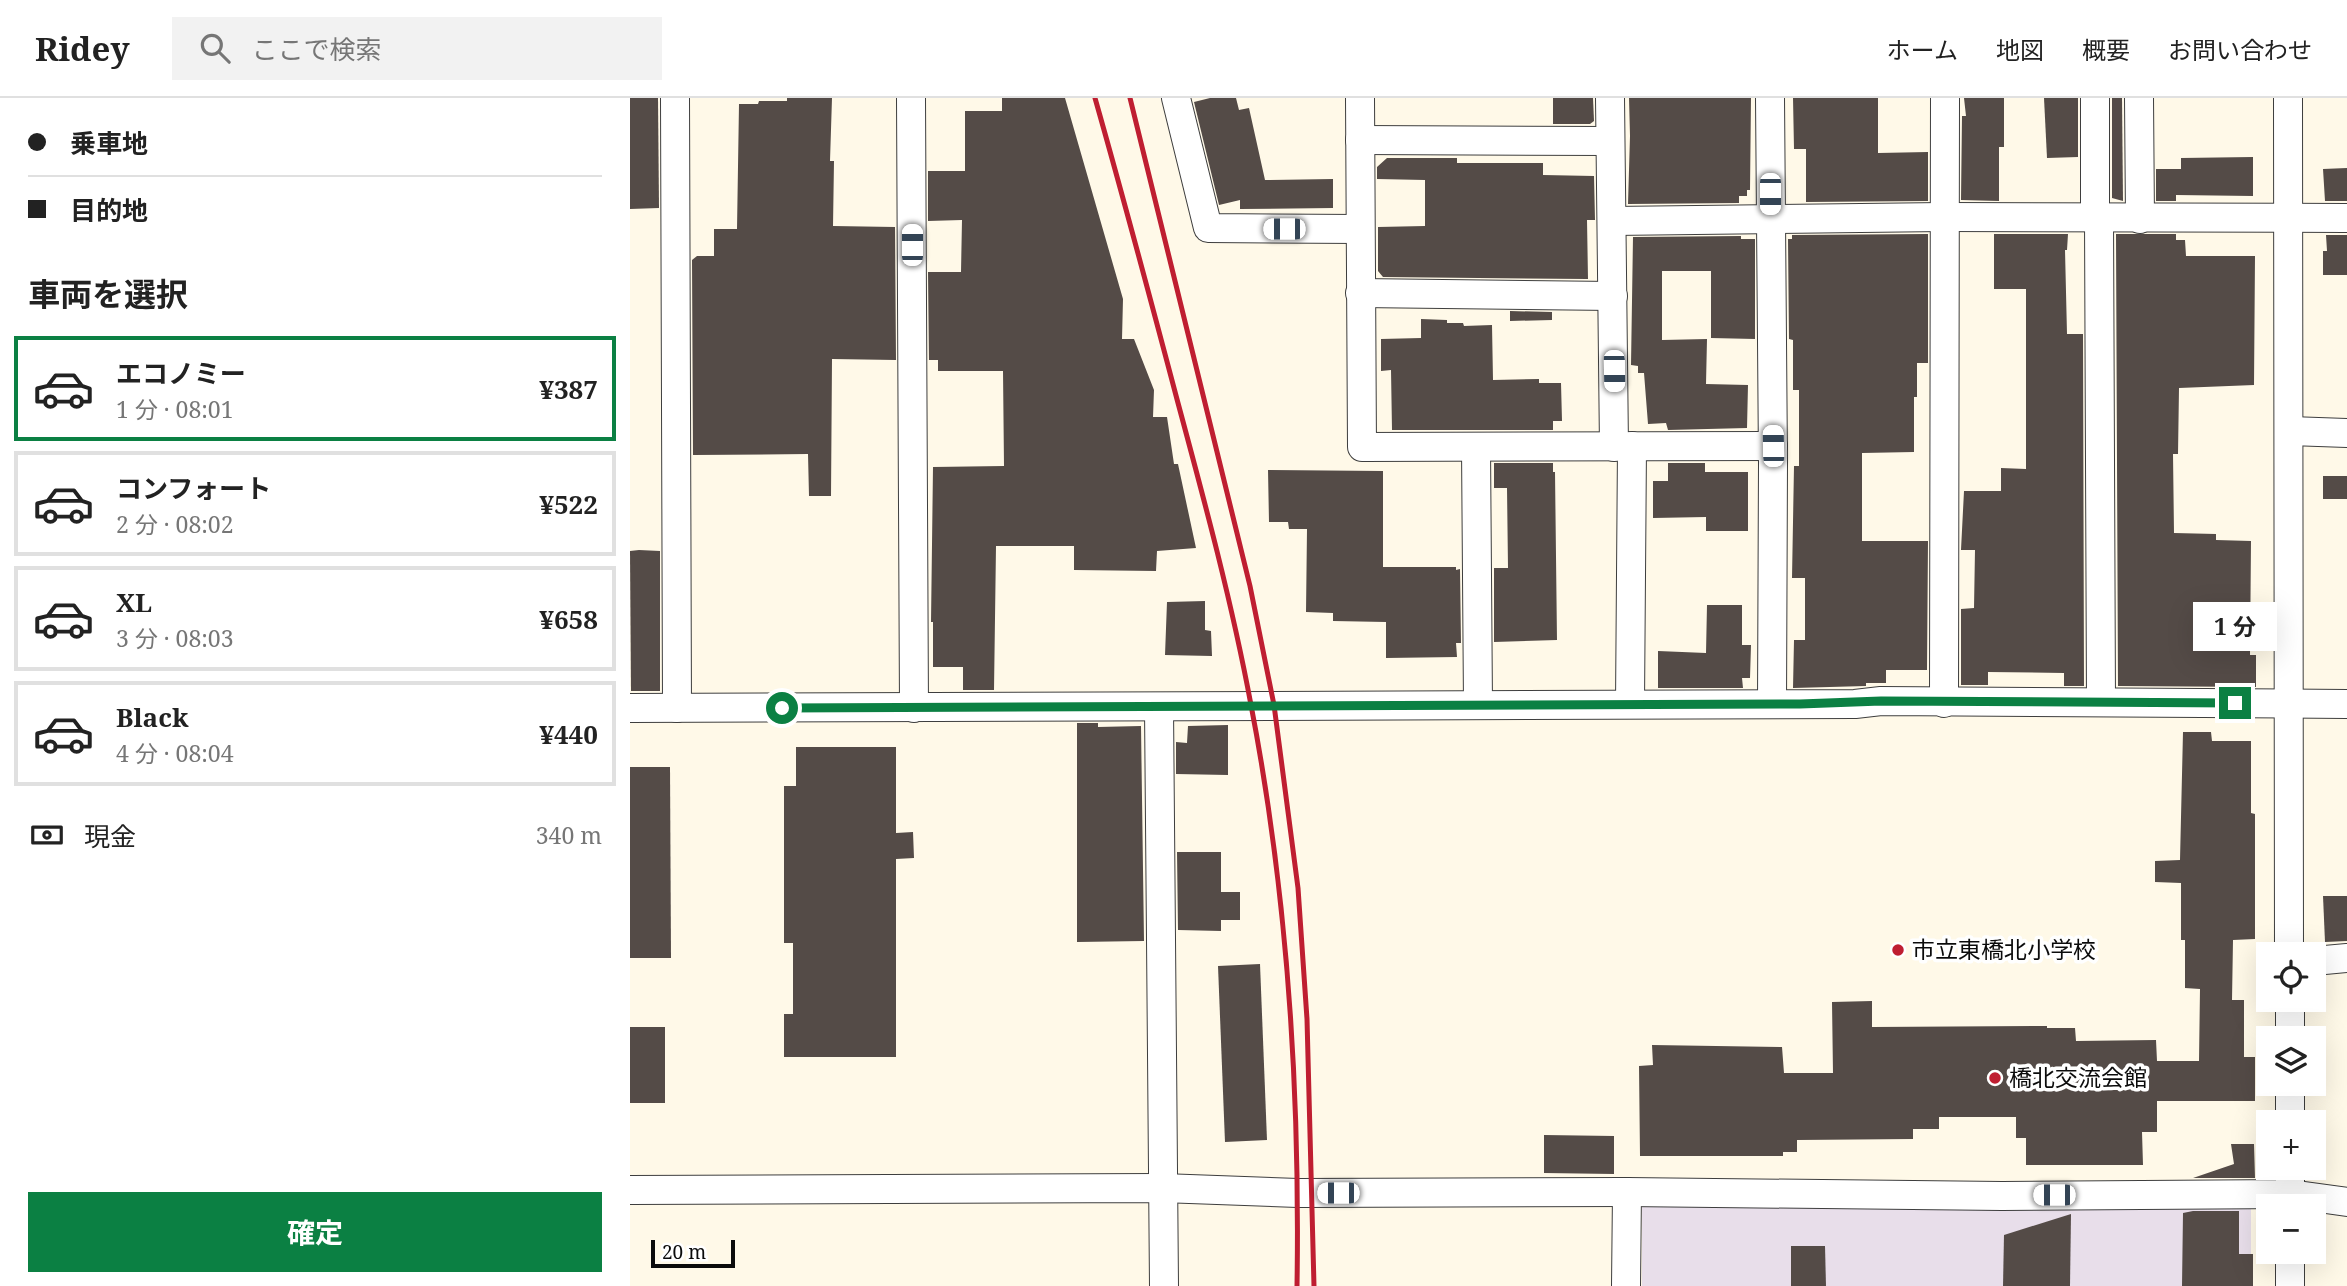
<!DOCTYPE html>
<html lang="ja">
<head>
<meta charset="utf-8">
<style>
	body { margin:0; font-family:"Noto Serif","Noto Sans JP",serif; background:#f2f2f2; color:#222; height:100vh; display:flex; flex-direction:column; font-size:26px; white-space:nowrap }
	* { box-sizing:border-box; margin:0 }
	p { font-size:23px; color:#767676 }
	.icon { flex:none; width:38px; height:38px; fill:none; stroke:currentColor; stroke-width:2; stroke-linecap:round; stroke-linejoin:round }
	.map { position:relative; flex:1; overflow:hidden }
	.panel { display:flex; flex-direction:column; background:#fff; width:630px }
	.panel>* { flex:none }
	.top-card { display:grid; align-content:center; height:154px; padding:0 28px; background:#fff }
	.controls { position:absolute; left:1626px; top:844px; display:grid; gap:14px }
	.controls a { display:grid; place-items:center; width:70px; height:70px; border-radius:0px; background:#fff; box-shadow:0 7px 28px #0002; font-size:35px }
	.scale { position:absolute; left:21px; bottom:18px; width:84px; box-sizing:border-box; padding-left:7px; border:4px solid #0b0b0b; border-top:0; font-size:19px; line-height:24px; white-space:nowrap; color:#0b0b0b; -webkit-text-stroke:5px #fff; paint-order:stroke }
	.end { position:absolute; width:32px; height:32px; margin:-16px; border:9px solid #0b8043; background:#fff; box-shadow:0 0 0 4px #fff }
	.from { border-radius:50% }
	.bubble { position:absolute; height:49px; border-radius:0px; background:#fff; box-shadow:0 7px 28px #0002; font-size:23px; font-weight:700; line-height:49px; text-align:center }
	.car { position:absolute; width:21px; height:42px; margin:-21px -10px; border-radius:9px; box-shadow:0 0 5px 2px #0007; background:linear-gradient(#fff 24%,#345 0 40%,#fff 0 76%,#345 0 86%,#fff 0) }
	.top-card b { display:flex; align-items:center; gap:24px; height:66px; font-size:26px }
	.top-card b+b { border-top:2px solid #e0e0e0 }
	.top-card i { width:18px; height:18px; background:#222 }
	ul { padding:0; list-style:none }
	li { display:flex; align-items:center; gap:21px; height:105px; margin:0 14px 10px; padding:0 14px; border:4px solid #e0e0e0; border-radius:0px }
	li div { flex:1 }
	li b { display:block; font-size:26px }
	li em { font-style:normal; font-weight:700 }
	li.selected { border-color:#0b8043 }
	li>.icon { width:63px; height:63px; stroke-width:1.5 }
	h2 { padding:0 28px; font-size:32px; line-height:84px }
	.pay { display:flex; align-items:center; gap:18px; height:77px; padding:0 28px; font-size:26px }
	.pay p { margin-inline-start:auto }
	.cta { display:flex; gap:14px; margin-top:auto; padding:14px 28px }
	.cta a { flex:1; height:80px; border-radius:0px; background:#0b8043; color:#fff; font-size:28px; font-weight:700; line-height:80px; text-align:center }
	header { display:flex; align-items:center; gap:42px; box-sizing:border-box; height:98px; padding:0 35px; background:#fff; border-bottom:2px solid #e0e0e0 }
	header strong { font-size:33px }
	nav { display:flex; gap:38px; margin-inline-start:auto; font-size:24px }
	.search { width:490px; height:63px; background:#f2f2f2; display:flex; align-items:center; gap:18px; box-sizing:border-box; padding:0 24px; border-radius:0px; color:#767676; font-size:26px }
	main { display:flex; flex:1; min-height:0 }
	.map>svg:first-child { display:block }
</style>
</head>
<body>
<header>
<strong>Ridey</strong>
<div class="search"><svg class="icon" aria-label="search" viewBox="0 0 24 24"><circle cx="10" cy="10" r="6"/><path d="M15 15l6 6"/></svg>ここで検索</div>
<nav><a>ホーム</a><a>地図</a><a>概要</a><a>お問い合わせ</a></nav>
</header>
<main>
<section class="panel">
<div class="top-card">
<b><i class="from"></i>乗車地</b>
<b><i></i>目的地</b>
</div>
<h2>車両を選択</h2>
<ul>
<li class="selected"><svg class="icon" aria-label="car" viewBox="0 0 24 24"><path d="M5 17H2v-5l4-1 3-4h7l3 4 3 1v5h-3M9 17h6M6 11h13"/><circle cx="7" cy="17" r="2"/><circle cx="17" cy="17" r="2"/></svg><div><b>エコノミー</b><p>1 分 · 08:01</p></div><em>¥387</em></li>
<li><svg class="icon" aria-label="car" viewBox="0 0 24 24"><path d="M5 17H2v-5l4-1 3-4h7l3 4 3 1v5h-3M9 17h6M6 11h13"/><circle cx="7" cy="17" r="2"/><circle cx="17" cy="17" r="2"/></svg><div><b>コンフォート</b><p>2 分 · 08:02</p></div><em>¥522</em></li>
<li><svg class="icon" aria-label="car" viewBox="0 0 24 24"><path d="M5 17H2v-5l4-1 3-4h7l3 4 3 1v5h-3M9 17h6M6 11h13"/><circle cx="7" cy="17" r="2"/><circle cx="17" cy="17" r="2"/></svg><div><b>XL</b><p>3 分 · 08:03</p></div><em>¥658</em></li>
<li><svg class="icon" aria-label="car" viewBox="0 0 24 24"><path d="M5 17H2v-5l4-1 3-4h7l3 4 3 1v5h-3M9 17h6M6 11h13"/><circle cx="7" cy="17" r="2"/><circle cx="17" cy="17" r="2"/></svg><div><b>Black</b><p>4 分 · 08:04</p></div><em>¥440</em></li>
</ul>
<div class="pay"><svg class="icon" aria-label="cash" viewBox="0 0 24 24"><path d="M3 7h18v10H3z"/><circle cx="12" cy="12" r="2"/></svg>現金<p>340 m</p></div>
<div class="cta"><a>確定</a></div>
</section>
<div class="map">
<svg width="1717" height="1188" viewBox="0 0 1717 1188">
	<rect width="100%" height="100%" fill="#fff9e8"/>
	<rect fill="#e8deea" x="1012" y="1109" width="609" height="79"/>
	<g fill="#544b47">
		<path d="M0 0H28L29 110 0 111Z"/>
		<path d="M157 0H202L200 63H204L203 128 265 129 266 262 202 261 201 398H179L178 356 63 357 62 162 67 158H84V131H107L109 6H128L129 3H157Z"/>
		<path d="M372 0H435L493 201 492 241H504L524 292 523 319H537L544 366H548L566 450 527 453 526 473 444 472V448H366L364 592H333V569H303V524H301L303 369 374 368 373 273H308V262H299L298 174H331L332 122 298 123V73H335V13H372Z"/>
		<path d="M580 0H606L609 12 619 10 635 82 703 81V110L610 111V102L589 107 564 4Z"/>
		<path d="M923 0H963L964 23 960 26H923Z"/>
		<path d="M999 0H1121L1120 92H1117V98H1109V105L998 106 1000 38Z"/>
		<path d="M1163 0H1248V55L1298 54V103L1176 104V51H1164Z"/>
		<path d="M1334 0H1374V49H1369V103L1331 102 1332 18H1336Z"/>
		<path d="M1414 0H1448V59L1417 60Z"/>
		<path d="M1482 0H1492L1493 103 1482 100Z"/>
		<path d="M1623 59V98L1546 97V103H1526V71H1551V60Z"/>
		<path d="M757 60H827V65H913V77L964 78 965 122H957L958 181 753 179 748 173V129L795 128V82L747 81V69Z"/>
		<path d="M1717 70V103H1695L1693 71Z"/>
		<path d="M1298 136V265H1287V299H1284V354L1232 355V443H1298L1297 572H1256V585H1236V588L1163 590 1164 542H1175V480H1162L1164 368H1169V292H1163V242L1159 241 1158 141H1162V137Z"/>
		<path d="M1364 136H1438L1437 152H1435L1437 236H1453L1454 588H1434V575L1358 574V587H1331V511L1344 510 1345 452H1331L1334 393H1371V370L1396 371V191H1364Z"/>
		<path d="M1486 136H1546V142H1555L1556 158H1625L1624 287 1549 290 1548 356H1543L1544 435 1586 436V442L1621 443 1620 557H1626V589L1488 588Z"/>
		<path d="M1696 137H1717V177H1693V153H1697Z"/>
		<path d="M1111 138V141H1125V241L1081 240V173H1032V242L1077 241 1076 286 1118 287 1117 330 1038 332 1036 325 1018 326 1014 275H1008V268L1001 267 1003 139Z"/>
		<path d="M880 213 922 214V222L880 223Z"/>
		<path d="M791 221 817 222V225H833L834 228 862 227 863 282 909 281V285H931L932 323H923V332H762L761 272 751 273V241L791 240Z"/>
		<path d="M864 365H923V374H925L927 542 864 544V470H878L877 390H864Z"/>
		<path d="M1038 365H1075V374H1118V433H1076V419L1023 420V383H1038Z"/>
		<path d="M638 372 753 373V469H826V472L830 471 831 545H826L827 559 756 560V524L703 523V515L676 514 677 431H659L658 424H639Z"/>
		<rect x="1693" y="378" width="24" height="23"/>
		<path d="M9 452 30 453V593H1L0 453Z"/>
		<path d="M575 503V532L581 533 582 558 535 557 537 504Z"/>
		<path d="M1077 507H1112V547H1121L1120 580H1112L1113 590H1028V553L1076 555Z"/>
		<path d="M447 625H468V629L511 628 514 843 447 844Z"/>
		<path d="M598 627V677L546 676V644L557 645 558 628Z"/>
		<path d="M1553 634H1581L1582 643H1621V715L1625 716V841L1603 842 1602 902H1614V959H1625V1003H1527V1034H1512L1513 1067H1396V1040H1386V1019H1309V1031H1283V1041L1167 1042V1054H1153V1058H1010L1009 968 1023 967 1022 947 1152 949 1154 975H1203L1202 904 1242 903V929L1417 928V930H1445L1446 943 1526 942 1527 963H1569L1570 891 1555 890V842H1551V785L1525 784V763L1550 762Z"/>
		<path d="M166 649H266V735L283 734 284 760 266 761V959H154V916H163V845H154V688H166Z"/>
		<path d="M0 669H40L41 860H0Z"/>
		<path d="M547 754H591V794H610V822H591V833L548 832Z"/>
		<path d="M1693 798H1717V843L1695 844Z"/>
		<path d="M630 866 637 1042 595 1044 588 868Z"/>
		<rect x="0" y="929" width="35" height="76"/>
		<path d="M914 1037 984 1038V1076L914 1075Z"/>
		<path d="M1601 1046H1624L1625 1080H1563L1604 1066Z"/>
		<path d="M1563 1113H1609V1156H1623V1188H1552L1553 1115Z"/>
		<path d="M1441 1116 1440 1188H1373L1374 1137Z"/>
		<path d="M1161 1148H1195L1196 1188H1161Z"/>
	</g>
	<g fill="none" stroke-linecap="round" stroke-linejoin="round">
		<g stroke="#3e3e3e" stroke-width="30">
			<g id="minor">
				<path d="M45 0 47 610"/>
				<path d="M281 0 284 610"/>
				<path d="M546 0 578 130 730 131"/>
				<path d="M730 0 732 349 1143 348"/>
				<path d="M980 0 984 349"/>
				<path d="M1140 0 1143 364 1142 606"/>
				<path d="M1509 0 1510 121"/>
				<path d="M1658 0 1659 856"/>
				<path d="M730 42 980 43"/>
				<path d="M1465 120V0"/>
				<path d="M1469 120 1471 604"/>
				<path d="M982 123 1313 119 1717 120"/>
				<path d="M730 195 983 198"/>
				<path d="M1660 333 1717 335"/>
				<path d="M846 349 848 606"/>
				<path d="M1314 605 1315 0"/>
				<path d="M1000 606 1002 348"/>
				<path d="M529 609 534 1188"/>
				<path d="M0 610 1225 606 1251 603 1717 606"/>
				<path d="M1684 863 1717 860"/>
				<path d="M1660 901V940"/>
				<path d="M1660 985V1024"/>
				<path d="M0 1092 532 1090 668 1095 997 1094 1372 1098 1660 1096V1069"/>
				<path d="M1660 1108V1096L1717 1104"/>
				<path d="M1660 1153V1188"/>
				<path d="M996 1188 997 1094"/>
			</g>
		</g>
		<use href="#minor" stroke="#fff" stroke-width="28"/>
		<g stroke="#bf1e31" stroke-width="5">
			<path d="M465 0C494 102 521 203 548 305 575 405 602 505 621 607 657 794 670 997 667 1188"/>
			<path d="M500 0 620 488 644 607 668 790 677 921 684 1188"/>
		</g>
	</g>
	<g fill="none" stroke-linecap="round" stroke-linejoin="round">
		<path stroke="#0b8043" stroke-width="9" d="M152 610 1170 606 1251 603 1605 605"/>
	</g>
	<g fill="#bf1e31" stroke="#fff" stroke-width="2.5">
		<circle cx="1268" cy="852" r="7"/>
		<circle cx="1365" cy="980" r="7"/>
	</g>
	<g text-anchor="middle" stroke-width="7" stroke-linejoin="round" paint-order="stroke">
		<g font-size="23" fill="#0b0b0b" stroke="#fff" text-anchor="start">
			<text x="1282" y="860">市立東橋北小学校</text>
			<text x="1379" y="988">橋北交流会館</text>
		</g>
	</g>
</svg>
<div class="controls">
<a><svg class="icon" aria-label="locate" viewBox="0 0 24 24"><circle cx="12" cy="12" r="6"/><path d="M12 2v4M12 18v4M2 12h4M18 12h4"/></svg></a>
<a><svg class="icon" aria-label="layers" viewBox="0 0 24 24"><path d="M12 4l9 5-9 5-9-5zM3 14l9 5 9-5"/></svg></a>
<a>+</a>
<a>−</a>
</div>
<div class="scale">20 m</div>
<i class="end from" style="left:152px;top:610px"></i>
<i class="end" style="left:1605px;top:605px"></i>
<div class="bubble" style="left:1563px;top:504px;width:84px">1 分</div>
<i class="car" style="left:1140px;top:96px;rotate:180deg"></i>
<i class="car" style="left:654px;top:131px;rotate:270deg"></i>
<i class="car" style="left:282px;top:147px;rotate:0deg"></i>
<i class="car" style="left:984px;top:273px;rotate:179deg"></i>
<i class="car" style="left:1143px;top:348px;rotate:359deg"></i>
<i class="car" style="left:708px;top:1095px;rotate:270deg"></i>
<i class="car" style="left:1424px;top:1097px;rotate:270deg"></i>
</div>
</main>
</body>
</html>
